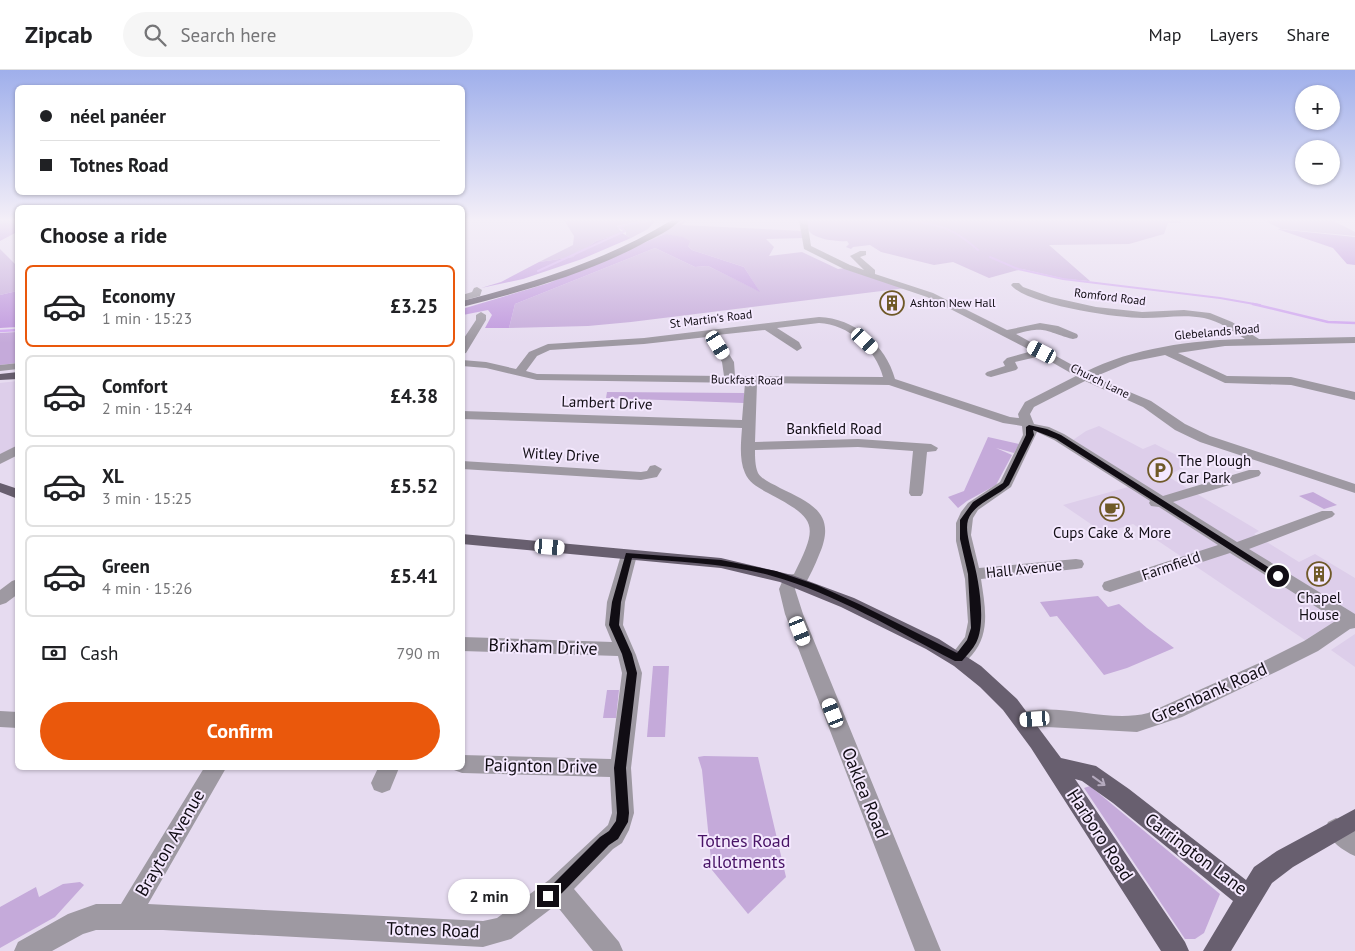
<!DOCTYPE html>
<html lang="en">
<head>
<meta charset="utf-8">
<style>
	body { margin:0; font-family:"PT Sans",sans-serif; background:#f6f6f6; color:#202124; height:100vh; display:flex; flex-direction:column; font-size:19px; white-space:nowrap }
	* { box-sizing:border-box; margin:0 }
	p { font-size:16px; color:#757577 }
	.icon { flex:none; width:28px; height:28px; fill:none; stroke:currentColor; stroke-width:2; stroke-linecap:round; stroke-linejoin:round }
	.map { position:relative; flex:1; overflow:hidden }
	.details { position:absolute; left:15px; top:135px; width:450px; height:565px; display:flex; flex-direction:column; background:#fff; border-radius:8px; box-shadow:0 1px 4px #0004 }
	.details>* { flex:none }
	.banner { position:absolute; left:15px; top:15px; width:450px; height:110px; border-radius:8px; box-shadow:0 1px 4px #0004; display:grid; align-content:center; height:110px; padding:0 25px; background:#fff }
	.fabs { position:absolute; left:1295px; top:15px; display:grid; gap:10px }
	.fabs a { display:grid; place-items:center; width:45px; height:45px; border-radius:50%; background:#fff; box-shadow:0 1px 4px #0004; font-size:25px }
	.end { position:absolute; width:22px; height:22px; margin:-11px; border:6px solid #110d14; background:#fff; box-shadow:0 0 0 2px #fff }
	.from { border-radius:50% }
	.bubble { position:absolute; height:35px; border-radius:18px; background:#fff; box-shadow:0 1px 4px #0004; font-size:16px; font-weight:600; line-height:35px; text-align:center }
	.car { position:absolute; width:15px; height:30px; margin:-15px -8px; border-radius:6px; box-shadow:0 0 4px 1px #0007; background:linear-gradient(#fff 24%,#345 0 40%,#fff 0 76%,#345 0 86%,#fff 0) }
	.banner b { display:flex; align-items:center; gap:18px; height:48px; font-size:19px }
	.banner b+b { border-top:1px solid #e0e0e0 }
	.banner i { width:12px; height:12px; background:#202124 }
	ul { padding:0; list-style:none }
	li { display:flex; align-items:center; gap:15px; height:82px; margin:0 10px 8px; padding:0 15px; border:2px solid #e0e0e0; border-radius:8px }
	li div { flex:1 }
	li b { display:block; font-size:19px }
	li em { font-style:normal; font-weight:600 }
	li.selected { border-color:#ea580c }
	li>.icon { width:45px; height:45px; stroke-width:1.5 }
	h2 { padding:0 25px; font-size:22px; line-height:60px }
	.pay { display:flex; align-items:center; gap:12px; height:55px; padding:0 25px; font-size:19px }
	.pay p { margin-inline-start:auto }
	.button { display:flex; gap:10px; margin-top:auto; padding:10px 25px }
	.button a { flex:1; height:58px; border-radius:30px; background:#ea580c; color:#fff; font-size:20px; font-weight:600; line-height:58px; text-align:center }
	header { display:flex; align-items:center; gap:30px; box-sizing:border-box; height:70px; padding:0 25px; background:#fff; border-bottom:1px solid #e0e0e0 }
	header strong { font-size:24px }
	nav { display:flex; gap:28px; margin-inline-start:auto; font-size:18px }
	.search { width:350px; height:45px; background:#f6f6f6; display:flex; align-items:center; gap:12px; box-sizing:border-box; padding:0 18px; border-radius:28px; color:#757577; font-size:19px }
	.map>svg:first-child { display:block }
</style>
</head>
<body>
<header>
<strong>Zipcab</strong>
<div class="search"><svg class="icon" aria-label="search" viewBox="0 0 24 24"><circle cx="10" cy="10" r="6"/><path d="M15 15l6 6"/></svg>Search here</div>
<nav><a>Map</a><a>Layers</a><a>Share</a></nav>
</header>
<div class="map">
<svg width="1355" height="881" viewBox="0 0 1355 881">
	<rect width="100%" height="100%" fill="#e6dbf0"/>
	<g fill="#ddceea">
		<path d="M17 311V375L0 386V313Z"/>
		<path d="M1099 356 1143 379 1155 374 1192 393 1167 406 1259 461 1254 464 1299 492 1315 484 1355 508V547L1338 550 1305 570 1133 454 1104 463 1063 435 1139 414 1073 370 1086 361Z"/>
		<path d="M1355 564V597L1331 580Z"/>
	</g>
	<g fill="#c5aada">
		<path d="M564 150H644L617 156 622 163 596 171 586 178 578 181 573 187 539 192 573 175 574 166Z"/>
		<path d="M656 150 648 159 631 168 626 165V161L621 157Z"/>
		<path d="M685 150H688L681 155 804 161V168L766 169 774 177 769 186 802 182 838 199 845 198 906 218 631 252 588 256 509 258 515 234 655 178 695 197 708 196 759 221 744 197 692 180 688 176 665 164 637 176Z"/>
		<path d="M805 150H1179L1182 153H1168L1164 164 1129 174 1049 175 1090 211 1065 209 1022 199 989 208 953 192 934 195 881 182 870 175 853 177 851 179 846 177 849 174 847 171C838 172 815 169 810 162 807 159 806 154 805 150Z"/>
		<path d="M1263 150H1332L1355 162V166L1281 159Z"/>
		<path d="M0 179 18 197 17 221 0 225Z"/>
		<path d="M17 262V293L0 295V263Z"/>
		<path d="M607 322 744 323V333L606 328Z"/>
		<path d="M988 367 1019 374 1014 383 996 378 1012 385 996 415 967 431 958 438 948 427 964 421Z"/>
		<path d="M1313 422 1337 435 1324 439 1299 426Z"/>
		<path d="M1098 526 1108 537 1119 534 1147 558 1174 578 1127 598 1104 605 1057 546 1050 547 1040 532Z"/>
		<path d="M653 596H669L665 667H647Z"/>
		<path d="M607 620H619L616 648H603Z"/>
		<path d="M704 686 758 687 786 807 748 844 712 800 702 700 698 687Z"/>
		<path d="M1090 716 1220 824 1204 863 1195 869H1185L1084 718Z"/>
		<path d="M80 812 84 815 55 847 0 878V837L36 817 39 827 63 814Z"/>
	</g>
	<g fill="#bf97dd">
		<path d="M5 150H17V162L0 171V151Z"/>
		<path d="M1277 159 1355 167V195L1347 194 1333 178Z"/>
		<path d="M622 163 631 168 582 189 523 209 481 218 501 212 539 192 573 187 578 181 586 178 596 171Z"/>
		<path d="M665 164 683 167 690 171 688 176 692 180 744 197 760 222 708 196 695 197 655 178 515 234 509 258H485L492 245 488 240 463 245 462 239 549 213Z"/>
		<path d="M17 221V257L0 258V225Z"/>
	</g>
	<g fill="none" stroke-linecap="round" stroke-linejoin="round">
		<g stroke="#d1a8f0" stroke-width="2">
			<path d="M909 150C942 156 952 157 978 180"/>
			<path d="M990 187 1018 199 1063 209 1220 228 1260 235"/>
			<path d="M538 201 625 161 619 157 649 150"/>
		</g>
		<g stroke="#d1a8f0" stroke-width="2.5">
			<path d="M1253 234 1328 252 1355 253"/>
			<path d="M0 261 18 260"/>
		</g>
		<g fill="#9e99a2" fill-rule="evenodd">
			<path d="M799 150H807L811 176 850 195 864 200 850 186 860 181H866V185L860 187 875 200V204L933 223 1007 260 1040 253 1058 256 1077 264 1078 266 1077 268 1073 269C1045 262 1047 255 1016 264L1085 302C1132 278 1193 270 1245 269 1233 261 1219 251 1204 248 1184 244 1164 248 1143 248 1117 248 1027 235 1011 215L1013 213H1019L1023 217 1051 227 1096 237 1142 242 1184 240 1210 243 1232 252 1259 269 1355 267V273L1225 276 1178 283 1227 306 1291 307 1355 322V330L1291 315 1225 313 1165 285 1130 292 1094 307 1151 331 1185 354 1210 366 1355 414V423L1200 372 1175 360 1143 337 1085 311 1034 337 1030 344 1034 354 1049 357 1064 364 1163 426 1249 400H1259L1261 403 1259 406 1173 432 1237 472 1322 441H1332L1335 444 1332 447 1249 479 1355 544V558L1350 559 1318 581 1280 600 1182 647 1137 662 1047 657 1023 658 1016 656 1013 650 1016 644C1057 630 1106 654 1148 643L1266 590 1304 571 1337 550 1230 483 1116 520 1110 522 1104 520 1102 516 1104 512 1218 475 1159 437 1151 436 1149 433 1150 431 1054 370 1037 362 1011 417 978 440 973 448 971 465 979 498 1076 489 1082 490 1084 494 1082 498 1076 499 981 509C985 536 991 563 972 585 965 593 961 596 951 593L949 588 965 567 968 552 965 509 956 471V453L961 442 968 433 1000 412 1023 365 1022 356 1003 353 889 315 757 313 755 372 858 369 931 374 938 378 936 381 927 382 923 423 921 426H911L909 423 913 381 858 377 755 380C755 387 755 396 758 403 762 410 773 414 780 418 813 434 837 444 819 485 815 495 810 506 804 516L796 517 795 519 803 544 941 881H915L785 544 779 519 785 505 794 504C819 454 817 449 768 423 759 418 749 413 745 403 739 390 741 372 742 358L462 349V341L742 350 745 313 537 310 486 298 462 296V290L486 292 516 299 529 282 548 274 644 268 819 247C854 248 886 275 895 309L1010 347 1019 348 1018 344 1025 332 1076 306 1041 286 1015 292 1018 298 1016 300 991 307 987 306 985 304 987 302 1005 296 1003 292 1007 288 1032 281 927 227 844 199 804 179ZM819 253C848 254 876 279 883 307L735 306 734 292 717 265 765 260 797 281 802 278 799 272 777 258ZM707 267 722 292 724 306 537 304 526 301 537 286 550 280 644 274Z"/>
			<path d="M477 217 482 220 480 226 462 231V225L472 222 474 218Z"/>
			<path d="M481 242 486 245V250L466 283 462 284V271L476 250V245Z"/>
			<path d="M18 293V299L0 301V295Z"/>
			<path d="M18 375V385L0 394V384Z"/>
			<path d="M462 391 641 402 647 401 650 396 655 395 662 399 657 407 641 410 462 399Z"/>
			<path d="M629 480 635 481 637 485 625 532 623 555 636 585 642 603 631 698 634 743 629 760 622 773 613 779 574 819 619 872 623 881H593L556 835 511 869 483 877 163 860H96L83 864 52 881H14L18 872 68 844 96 834H121L204 698H226L148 834 483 851 497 848 549 810 608 755 612 743 610 707 462 703 454 700 453 698H462V685L611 689 622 603 618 586 462 581V567L612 572 605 555 607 532 621 485 623 481Z"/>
			<path d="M18 509V524L6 533 0 535V520L12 511Z"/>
			<path d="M0 641 18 642V658L0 657Z"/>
			<path d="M378 698H399L390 720 382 723 374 720 371 713Z"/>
			<path d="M1336 748 1344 752 1355 760V786C1343 781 1330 771 1325 759L1328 752Z"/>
		</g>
		<g fill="#685f6f" fill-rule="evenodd">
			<path d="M672 150H681C671 160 655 167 642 174 586 204 524 221 462 237V231C536 212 607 190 672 150Z"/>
			<path d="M18 302V309L0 310V304Z"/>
			<path d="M0 413 18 419V429L0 422Z"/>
			<path d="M462 464 721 488 792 505 854 528 939 569 981 596 1017 629 1061 688 1096 696 1129 719 1246 810 1254 797 1277 781 1355 739V761L1293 797 1272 813 1231 881H1203L1233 831 1113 733 1082 711 1075 709 1185 872 1189 881H1161L1031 678 1003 640 980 617 954 596 926 579 841 537 780 512 721 498 462 474Z"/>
		</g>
	</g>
	<defs><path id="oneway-shaft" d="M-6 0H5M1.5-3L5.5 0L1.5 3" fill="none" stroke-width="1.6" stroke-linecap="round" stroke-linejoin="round" transform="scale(1.25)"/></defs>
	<use stroke="#b5aabe" href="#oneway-shaft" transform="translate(1099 711) rotate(36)"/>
	<linearGradient id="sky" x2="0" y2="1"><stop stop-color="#9fafeb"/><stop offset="0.55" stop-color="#f4eff8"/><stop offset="1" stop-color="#f4eff8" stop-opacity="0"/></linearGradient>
	<rect width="1355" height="273" fill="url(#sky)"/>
	<path fill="#110d14" d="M1029 355 1047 359 1061 365 1282 506 1278 509 1274 508 1056 369 1033 360 1034 365 1009 415C997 427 974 433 968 450 965 460 970 475 972 485 978 506 987 552 976 573 973 579 967 585 962 591H955C895 560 836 524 772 506 727 493 679 492 632 488L621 532 619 555 632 584 637 603 626 698 629 743 628 752 618 769 609 775 562 823 548 832 543 830 541 826 543 821 553 814 600 767 609 761 616 751 617 743 614 698 627 603 622 584 609 555 612 532 626 483 721 490 776 501 817 515 861 535 957 583 967 570 971 558 968 504 960 469V450L973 432 1003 413 1026 365V357Z"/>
	<defs>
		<g id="building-ring" transform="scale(1.25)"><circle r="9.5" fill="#f4e8fe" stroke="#6f5928" stroke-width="1.5"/><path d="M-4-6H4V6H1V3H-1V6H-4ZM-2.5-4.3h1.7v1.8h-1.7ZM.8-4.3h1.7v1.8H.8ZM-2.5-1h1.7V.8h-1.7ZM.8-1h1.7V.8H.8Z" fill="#6f5928"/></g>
		<g id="parking-ring" transform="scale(1.25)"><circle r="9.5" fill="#f4e8fe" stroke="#6f5928" stroke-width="1.5"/><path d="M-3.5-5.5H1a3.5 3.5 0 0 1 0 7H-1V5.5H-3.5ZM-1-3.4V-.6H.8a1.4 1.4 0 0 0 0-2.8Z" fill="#6f5928"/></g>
		<g id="cafe-ring" transform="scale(1.25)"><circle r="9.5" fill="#f4e8fe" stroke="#6f5928" stroke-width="1.5"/><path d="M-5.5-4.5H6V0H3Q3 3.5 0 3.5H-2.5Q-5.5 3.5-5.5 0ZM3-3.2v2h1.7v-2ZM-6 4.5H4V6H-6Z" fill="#6f5928"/></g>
	</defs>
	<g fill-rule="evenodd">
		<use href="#building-ring" x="892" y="233"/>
		<use href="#parking-ring" x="1160" y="400"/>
		<use href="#cafe-ring" x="1112" y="439"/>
		<use href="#building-ring" x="1319" y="504"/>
	</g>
	<g text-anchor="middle" stroke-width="4" stroke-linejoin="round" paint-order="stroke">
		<g font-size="12" fill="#110d14" stroke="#f4e8fe">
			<text transform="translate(1110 227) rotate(7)" y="4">Romford Road</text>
			<text transform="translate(711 249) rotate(-7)" y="4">St Martin's Road</text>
			<text transform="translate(1217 262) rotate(-5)" y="4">Glebelands Road</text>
			<text transform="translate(747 310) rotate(1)" y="4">Buckfast Road</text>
			<text transform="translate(1100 311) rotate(26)" y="4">Church Lane</text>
		</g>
		<g font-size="12" fill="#110d14" stroke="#f4e8fe" text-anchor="start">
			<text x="910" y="237">Ashton New Hall</text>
		</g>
		<g font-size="15" fill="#110d14" stroke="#f4e8fe">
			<text transform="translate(607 333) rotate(2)" y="5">Lambert Drive</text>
			<text x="834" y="364">Bankfield Road</text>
			<text transform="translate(561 385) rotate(3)" y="5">Witley Drive</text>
			<text transform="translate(1171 496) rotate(-19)" y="5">Farmfield</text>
			<text transform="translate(1024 499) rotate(-6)" y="5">Hall Avenue</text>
		</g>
		<g font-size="15" fill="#110d14" stroke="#f4e8fe">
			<text x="1178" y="396" text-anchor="start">The Plough<tspan x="1178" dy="17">Car Park</tspan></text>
			<text x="1112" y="468">Cups Cake &amp; More</text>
			<text x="1319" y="533">Chapel<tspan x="1319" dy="17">House</tspan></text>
		</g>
		<g font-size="18" fill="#110d14" stroke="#f4e8fe">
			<text transform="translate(543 577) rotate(2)" y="6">Brixham Drive</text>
			<text transform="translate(1209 623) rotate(-24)" y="6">Greenbank Road</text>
			<text transform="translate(541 696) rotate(1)" y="6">Paignton Drive</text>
			<text transform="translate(865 723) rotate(68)" y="6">Oaklea Road</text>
			<text transform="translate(1100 765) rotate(57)" y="6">Harboro Road</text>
			<text transform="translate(170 773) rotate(-60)" y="6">Brayton Avenue</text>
			<text transform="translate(1196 784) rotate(37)" y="6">Carrington Lane</text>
			<text transform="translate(433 860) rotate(2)" y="6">Totnes Road</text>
		</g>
		<g font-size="18" fill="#481366" stroke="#f4e8fe">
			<text x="744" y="777">Totnes Road<tspan x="744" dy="21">allotments</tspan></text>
		</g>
	</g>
</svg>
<div class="fabs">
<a>+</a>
<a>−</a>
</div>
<i class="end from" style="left:1278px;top:506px"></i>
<i class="end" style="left:548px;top:826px"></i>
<div class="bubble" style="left:448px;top:809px;width:82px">2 min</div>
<i class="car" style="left:865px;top:271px;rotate:133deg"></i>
<i class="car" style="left:718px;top:275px;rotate:148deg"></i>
<i class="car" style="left:1042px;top:282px;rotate:297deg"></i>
<i class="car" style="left:550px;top:477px;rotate:95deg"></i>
<i class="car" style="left:800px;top:561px;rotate:158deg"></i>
<i class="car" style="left:833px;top:643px;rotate:338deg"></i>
<i class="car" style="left:1035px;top:649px;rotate:266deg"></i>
<div class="banner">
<b><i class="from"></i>néel panéer</b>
<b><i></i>Totnes Road</b>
</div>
<section class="details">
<h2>Choose a ride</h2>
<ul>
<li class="selected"><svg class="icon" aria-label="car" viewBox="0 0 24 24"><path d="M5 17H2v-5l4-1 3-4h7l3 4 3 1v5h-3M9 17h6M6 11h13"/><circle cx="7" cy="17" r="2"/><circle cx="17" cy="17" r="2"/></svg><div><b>Economy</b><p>1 min · 15:23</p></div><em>£3.25</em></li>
<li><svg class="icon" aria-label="car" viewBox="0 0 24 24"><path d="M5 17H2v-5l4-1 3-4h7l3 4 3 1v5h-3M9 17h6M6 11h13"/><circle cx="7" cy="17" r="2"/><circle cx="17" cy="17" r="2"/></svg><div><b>Comfort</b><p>2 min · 15:24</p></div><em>£4.38</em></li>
<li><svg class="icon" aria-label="car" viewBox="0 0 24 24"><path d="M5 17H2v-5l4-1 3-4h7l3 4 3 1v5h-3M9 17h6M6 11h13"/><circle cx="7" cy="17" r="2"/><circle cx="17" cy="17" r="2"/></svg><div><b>XL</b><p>3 min · 15:25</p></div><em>£5.52</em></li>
<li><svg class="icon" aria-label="car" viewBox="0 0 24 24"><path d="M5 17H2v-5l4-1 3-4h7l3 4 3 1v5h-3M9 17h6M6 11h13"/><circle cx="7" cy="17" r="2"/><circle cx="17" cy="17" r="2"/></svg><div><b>Green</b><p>4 min · 15:26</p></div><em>£5.41</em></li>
</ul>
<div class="pay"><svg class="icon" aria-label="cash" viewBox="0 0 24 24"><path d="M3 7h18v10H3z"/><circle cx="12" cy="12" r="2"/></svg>Cash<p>790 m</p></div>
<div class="button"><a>Confirm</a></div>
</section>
</div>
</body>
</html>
